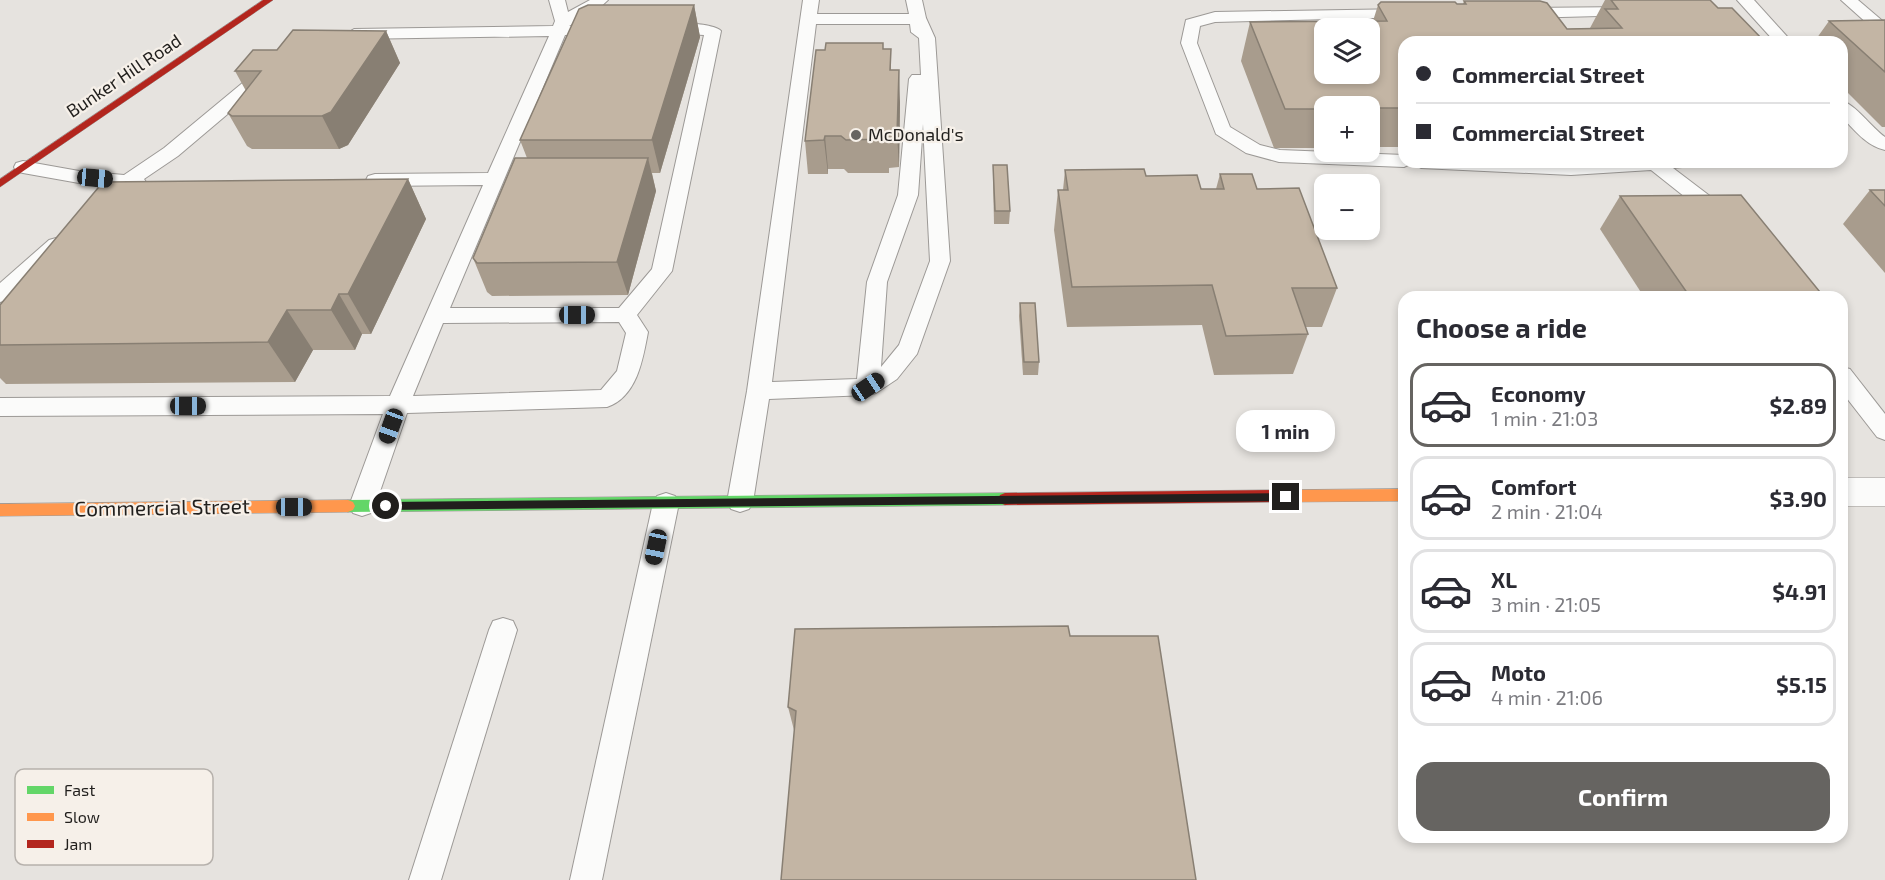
<!DOCTYPE html>
<html lang="en">
<head>
<meta charset="utf-8">
<style>
	body { margin:0; font-family:"Exo 2",sans-serif; background:#f2f2f3; color:#2b2b33; height:100vh; display:flex; flex-direction:column; font-size:22px; white-space:nowrap }
	* { box-sizing:border-box; margin:0 }
	p { font-size:20px; color:#7c7c81 }
	.icon { flex:none; width:33px; height:33px; fill:none; stroke:currentColor; stroke-width:2; stroke-linecap:round; stroke-linejoin:round }
	.map { position:relative; flex:1; overflow:hidden }
	.drawer { position:absolute; left:1398px; top:291px; width:450px; height:552px; display:flex; flex-direction:column; background:#fff; border-radius:18px; box-shadow:0 3px 9px #0003 }
	.drawer>* { flex:none }
	.top-card { position:absolute; left:1398px; top:36px; width:450px; height:132px; border-radius:18px; box-shadow:0 3px 9px #0003; display:grid; align-content:center; height:132px; padding:0 18px; background:#fff }
	.buttons { position:absolute; left:1314px; top:18px; display:grid; gap:12px }
	.buttons a { display:grid; place-items:center; width:66px; height:66px; border-radius:12px; background:#fff; box-shadow:0 3px 9px #0003; font-size:30px }
	.end { position:absolute; width:27px; height:27px; margin:-14px; border:8px solid #211f1d; background:#fff; box-shadow:0 0 0 3px #fff }
	.from { border-radius:50% }
	.bubble { position:absolute; height:42px; border-radius:18px; background:#fff; box-shadow:0 3px 9px #0003; font-size:20px; font-weight:700; line-height:42px; text-align:center }
	.car { position:absolute; width:18px; height:36px; margin:-18px -9px; border-radius:8px; box-shadow:0 0 4px 2px #0007; background:linear-gradient(#222 24%,#8ab4d8 0 40%,#222 0 76%,#8ab4d8 0 86%,#222 0) }
	.top-card b { display:flex; align-items:center; gap:21px; height:57px; font-size:22px }
	.top-card b+b { border-top:2px solid #e1e1e2 }
	.top-card i { width:15px; height:15px; background:#2b2b33 }
	ul { padding:0; list-style:none }
	li { display:flex; align-items:center; gap:18px; height:84px; margin:0 12px 9px; padding:0 6px; border:3px solid #e1e1e2; border-radius:18px }
	li div { flex:1 }
	li b { display:block; font-size:22px }
	li em { font-style:normal; font-weight:700 }
	li.current { border-color:#666461 }
	li>.icon { width:54px; height:54px; stroke-width:1.5 }
	h2 { padding:0 18px; font-size:27px; line-height:72px }
	.cta { display:flex; gap:12px; margin-top:auto; padding:12px 18px }
	.cta a { flex:1; height:69px; border-radius:18px; background:#666461; color:#fff; font-size:24px; font-weight:700; line-height:69px; text-align:center }
	.map>svg:first-child { display:block }
</style>
</head>
<body>
<div class="map">
<svg width="1885" height="880" viewBox="0 0 1885 880">
	<rect width="100%" height="100%" fill="#e6e3df"/>
	<g fill="none" stroke-linecap="round" stroke-linejoin="round">
		<g stroke="#9c9996" stroke-width="2">
			<g id="lane">
				<path d="M549 0H565L568 12 590 0H608L596 11 569 26 601 25 609 30 601 35H565L450 308H619L652 269 704 35 666 33 658 28C665 20 714 23 721 31L672 271 637 315 648 332C643 359 637 397 607 407L407 413 375 506 371 513 362 516 353 513 349 506 383 414 0 416V398L390 396 483 185 375 186 368 184 366 180 368 176 375 174 488 173 549 36 354 39 346 34 354 29 553 26 555 21ZM619 322 626 333 617 371 601 390 413 396 443 323Z"/>
				<path d="M803 0H819L817 14H909L906 0H922L926 18 935 38 950 261 917 354 897 379 876 393 868 395 769 399 753 502 749 509 740 512 731 509 727 502 747 391ZM816 24H910L911 32 919 38 921 75H912L909 79 898 195 867 282 857 379 772 382ZM923 124 930 261 899 345 881 367 887 282 918 195Z"/>
				<path d="M1737 0H1754L1792 42H1775Z"/>
				<path d="M1841 0H1858L1885 23V36L1879 34Z"/>
				<path d="M1631 7 1637 9 1639 12 1637 15 1522 18 1514 13 1522 8Z"/>
				<path d="M1408 9 1416 14 1414 17 1215 22 1200 26 1197 43 1230 127 1260 145 1280 150 1404 155V162H1693L1691 166 1673 168 1723 206 1731 216 1728 220 1721 222 1714 220 1651 170 1571 175 1421 168 1412 163 1404 167 1279 162 1246 153 1216 134 1181 43 1186 20 1215 12Z"/>
				<path d="M269 65 277 70 275 74 178 156 144 179 146 182 143 186C139 187 136 186 133 187 117 193 115 213 95 208L92 204 111 186 79 183 23 173 16 171 14 167 16 163 23 161 79 171 124 175 164 148 263 66Z"/>
				<path d="M1842 101C1855 104 1872 128 1885 137V150C1867 146 1854 130 1842 117Z"/>
				<path d="M56 238 63 240 66 245 63 250 7 300 0 302V283L49 240Z"/>
				<path d="M1842 367 1850 369 1885 414V440L1877 437 1842 392Z"/>
				<path d="M666 493 675 496 679 503 602 880H570L653 503 657 496Z"/>
				<path d="M503 618 513 621 517 630 441 880H409L489 630 493 621Z"/>
			</g>
		</g>
		<g stroke="#9c9996" stroke-width="1">
			<rect id="street" x="1842" y="478" width="43" height="28"/>
		</g>
		<g stroke="#9c9996" stroke-width="1">
			<path id="fast" d="M1005 493 1010 495 1012 499 1010 503 1005 505 348 512 343 510 341 506 343 502 348 500Z"/>
		</g>
		<g stroke="#9c9996" stroke-width="1">
			<g id="slow">
				<path d="M1404 489V501L1281 502 1276 500 1274 496 1276 492 1281 490Z"/>
				<path d="M348 500 353 502 355 506 353 510 348 512 0 516V504Z"/>
			</g>
		</g>
		<g stroke="#9c9996" stroke-width="1">
			<g id="jam">
				<path d="M263 0H273L0 187V179Z"/>
				<path d="M1281 490 1286 492 1288 496 1286 500 1281 502 1005 505 1000 503 998 499 1000 495 1005 493Z"/>
			</g>
		</g>
		<use href="#lane" fill="#fbfbfa" fill-rule="evenodd"/>
		<use href="#street" fill="#fbfbfa" fill-rule="evenodd"/>
		<use href="#fast" fill="#63d668" fill-rule="evenodd"/>
		<use href="#slow" fill="#ff974d" fill-rule="evenodd"/>
		<use href="#jam" fill="#b3261e" fill-rule="evenodd"/>
	</g>
	<g fill="#a89c8d">
		<path d="M1605 0H1710L1718 8 1765 42H1404V147H1370V106H1324V148H1274L1241 61 1250 22 1373 21 1378 5 1463 4 1464 1 1567 29 1590 28Z"/>
		<path d="M694 5 700 37 660 173H652L656 191 628 295 492 296 487 292 473 258 527 158 520 140Z"/>
		<path d="M1885 20V127H1882L1842 87V42H1814L1829 21Z"/>
		<path d="M386 31 400 63 348 145 339 149H252L247 146 228 113 246 91 235 71 277 50Z"/>
		<path d="M883 49H891V70L900 103 899 167 889 168V173H848L844 169H828V174H808L805 141Z"/>
		<path d="M993 165 1010 211 1009 224H994L993 178Z"/>
		<path d="M1065 170 1146 176 1201 189H1216L1220 174 1257 189 1337 288 1322 327H1305L1308 334 1293 374 1214 375 1202 325 1067 327 1054 230 1058 190H1063Z"/>
		<path d="M408 179 426 219 371 334H362L355 350H313L295 382 6 384 0 378V305Z"/>
		<path d="M1870 190H1885V273L1843 224Z"/>
		<path d="M1620 196 1824 297H1644L1600 229Z"/>
		<path d="M1020 303 1039 362 1038 375H1023L1019 316Z"/>
		<path d="M1068 626 794 730 788 707Z"/>
	</g>
	<g fill="#887f73">
		<path d="M694 5 700 37 660 173 652 140Z"/>
		<path d="M386 31 400 63 348 145 339 149 322 116Z"/>
		<path d="M899 70 900 103 899 167 897 134Z"/>
		<path d="M825 136 828 169V174L824 140Z"/>
		<path d="M648 158 656 191 628 295 617 262Z"/>
		<path d="M408 179 426 219 371 334 348 294Z"/>
		<path d="M339 294 362 334 355 350 331 310Z"/>
		<path d="M287 310 313 350 295 382 268 342Z"/>
	</g>
	<g fill="#c3b5a4" stroke="#887f73" stroke-width="1.5" fill-rule="evenodd">
		<path d="M1611 0H1710L1718 8H1732L1765 42H1404V108H1370V106H1324V109H1285L1250 22 1387 21 1378 5 1381 2H1455L1457 4H1466L1464 1H1540L1547 3 1567 29 1622 28 1605 9H1618ZM1324 28H1370V74H1324Z"/>
		<path d="M588 5H694L652 140H520L579 9Z"/>
		<path d="M1885 20V72L1829 21Z"/>
		<path d="M293 30 386 31 331 112 322 116H232L228 113 261 71H235L253 50H277Z"/>
		<path d="M826 43H883V49H891L890 70H899L897 134H887V139L846 140 841 136H825L824 140 805 141 816 50H825Z"/>
		<path d="M515 158H648L617 262 477 263 473 258Z"/>
		<path d="M993 165H1007L1010 211H995Z"/>
		<path d="M1144 169 1146 176 1197 175 1201 189H1224L1220 174H1252L1257 189 1299 188 1337 288H1292L1308 334 1226 336 1212 285 1072 287 1058 190H1068L1065 170Z"/>
		<path d="M408 179 348 294H339L331 310H287L268 342 0 345V305L103 182Z"/>
		<path d="M1870 190H1885V206Z"/>
		<path d="M1741 195 1824 297H1690L1620 196Z"/>
		<path d="M1020 303H1035L1039 362H1024Z"/>
		<path d="M1068 626 1070 636H1158L1196 880H781L796 711 788 707 795 629Z"/>
	</g>
	<path fill="#211f1d" d="M1286 493 1291 497 1286 501 386 510 381 506 386 502Z"/>
	<circle fill="#666461" stroke="#f6f0e9" stroke-width="2" cx="856" cy="135" r="6"/>
	<g text-anchor="middle" stroke-width="4.5" stroke-linejoin="round" paint-order="stroke">
		<g font-size="18" fill="#211f1d" stroke="#f6f0e9">
			<text transform="translate(124 76) rotate(-34)" y="6">Bunker Hill Road</text>
		</g>
		<g font-size="18" fill="#211f1d" stroke="#f6f0e9" text-anchor="start">
			<text x="868" y="141">McDonald's</text>
		</g>
		<g font-size="21" fill="#211f1d" stroke="#f6f0e9">
			<text transform="translate(162 508) rotate(-1)" y="7">Commercial Street</text>
		</g>
	</g>
	<rect x="15" y="769" width="198" height="96" rx="9" fill="#f6f0e9" stroke="#b6b1ac" stroke-width="1.5"/>
	<rect x="27" y="786" width="27" height="8" fill="#63d668"/>
	<rect x="27" y="813" width="27" height="8" fill="#ff974d"/>
	<rect x="27" y="840" width="27" height="8" fill="#b3261e"/>
	<g font-size="16" fill="#211f1d">
		<text x="64" y="796">Fast</text>
		<text x="64" y="823">Slow</text>
		<text x="64" y="850">Jam</text>
	</g>
</svg>
<div class="buttons">
<a><svg class="icon" aria-label="layers" viewBox="0 0 24 24"><path d="M12 4l9 5-9 5-9-5zM3 14l9 5 9-5"/></svg></a>
<a>+</a>
<a>−</a>
</div>
<i class="end from" style="left:386px;top:506px"></i>
<i class="end" style="left:1286px;top:497px"></i>
<div class="bubble" style="left:1236px;top:410px;width:99px">1 min</div>
<i class="car" style="left:95px;top:178px;rotate:95deg"></i>
<i class="car" style="left:577px;top:315px;rotate:90deg"></i>
<i class="car" style="left:868px;top:387px;rotate:56deg"></i>
<i class="car" style="left:188px;top:406px;rotate:90deg"></i>
<i class="car" style="left:391px;top:426px;rotate:200deg"></i>
<i class="car" style="left:294px;top:507px;rotate:90deg"></i>
<i class="car" style="left:656px;top:547px;rotate:192deg"></i>
<div class="top-card">
<b><i class="from"></i>Commercial Street</b>
<b><i></i>Commercial Street</b>
</div>
<section class="drawer">
<h2>Choose a ride</h2>
<ul>
<li class="current"><svg class="icon" aria-label="car" viewBox="0 0 24 24"><path d="M5 17H2v-5l4-1 3-4h7l3 4 3 1v5h-3M9 17h6M6 11h13"/><circle cx="7" cy="17" r="2"/><circle cx="17" cy="17" r="2"/></svg><div><b>Economy</b><p>1 min · 21:03</p></div><em>$2.89</em></li>
<li><svg class="icon" aria-label="car" viewBox="0 0 24 24"><path d="M5 17H2v-5l4-1 3-4h7l3 4 3 1v5h-3M9 17h6M6 11h13"/><circle cx="7" cy="17" r="2"/><circle cx="17" cy="17" r="2"/></svg><div><b>Comfort</b><p>2 min · 21:04</p></div><em>$3.90</em></li>
<li><svg class="icon" aria-label="car" viewBox="0 0 24 24"><path d="M5 17H2v-5l4-1 3-4h7l3 4 3 1v5h-3M9 17h6M6 11h13"/><circle cx="7" cy="17" r="2"/><circle cx="17" cy="17" r="2"/></svg><div><b>XL</b><p>3 min · 21:05</p></div><em>$4.91</em></li>
<li><svg class="icon" aria-label="car" viewBox="0 0 24 24"><path d="M5 17H2v-5l4-1 3-4h7l3 4 3 1v5h-3M9 17h6M6 11h13"/><circle cx="7" cy="17" r="2"/><circle cx="17" cy="17" r="2"/></svg><div><b>Moto</b><p>4 min · 21:06</p></div><em>$5.15</em></li>
</ul>
<div class="cta"><a>Confirm</a></div>
</section>
</div>
</body>
</html>
